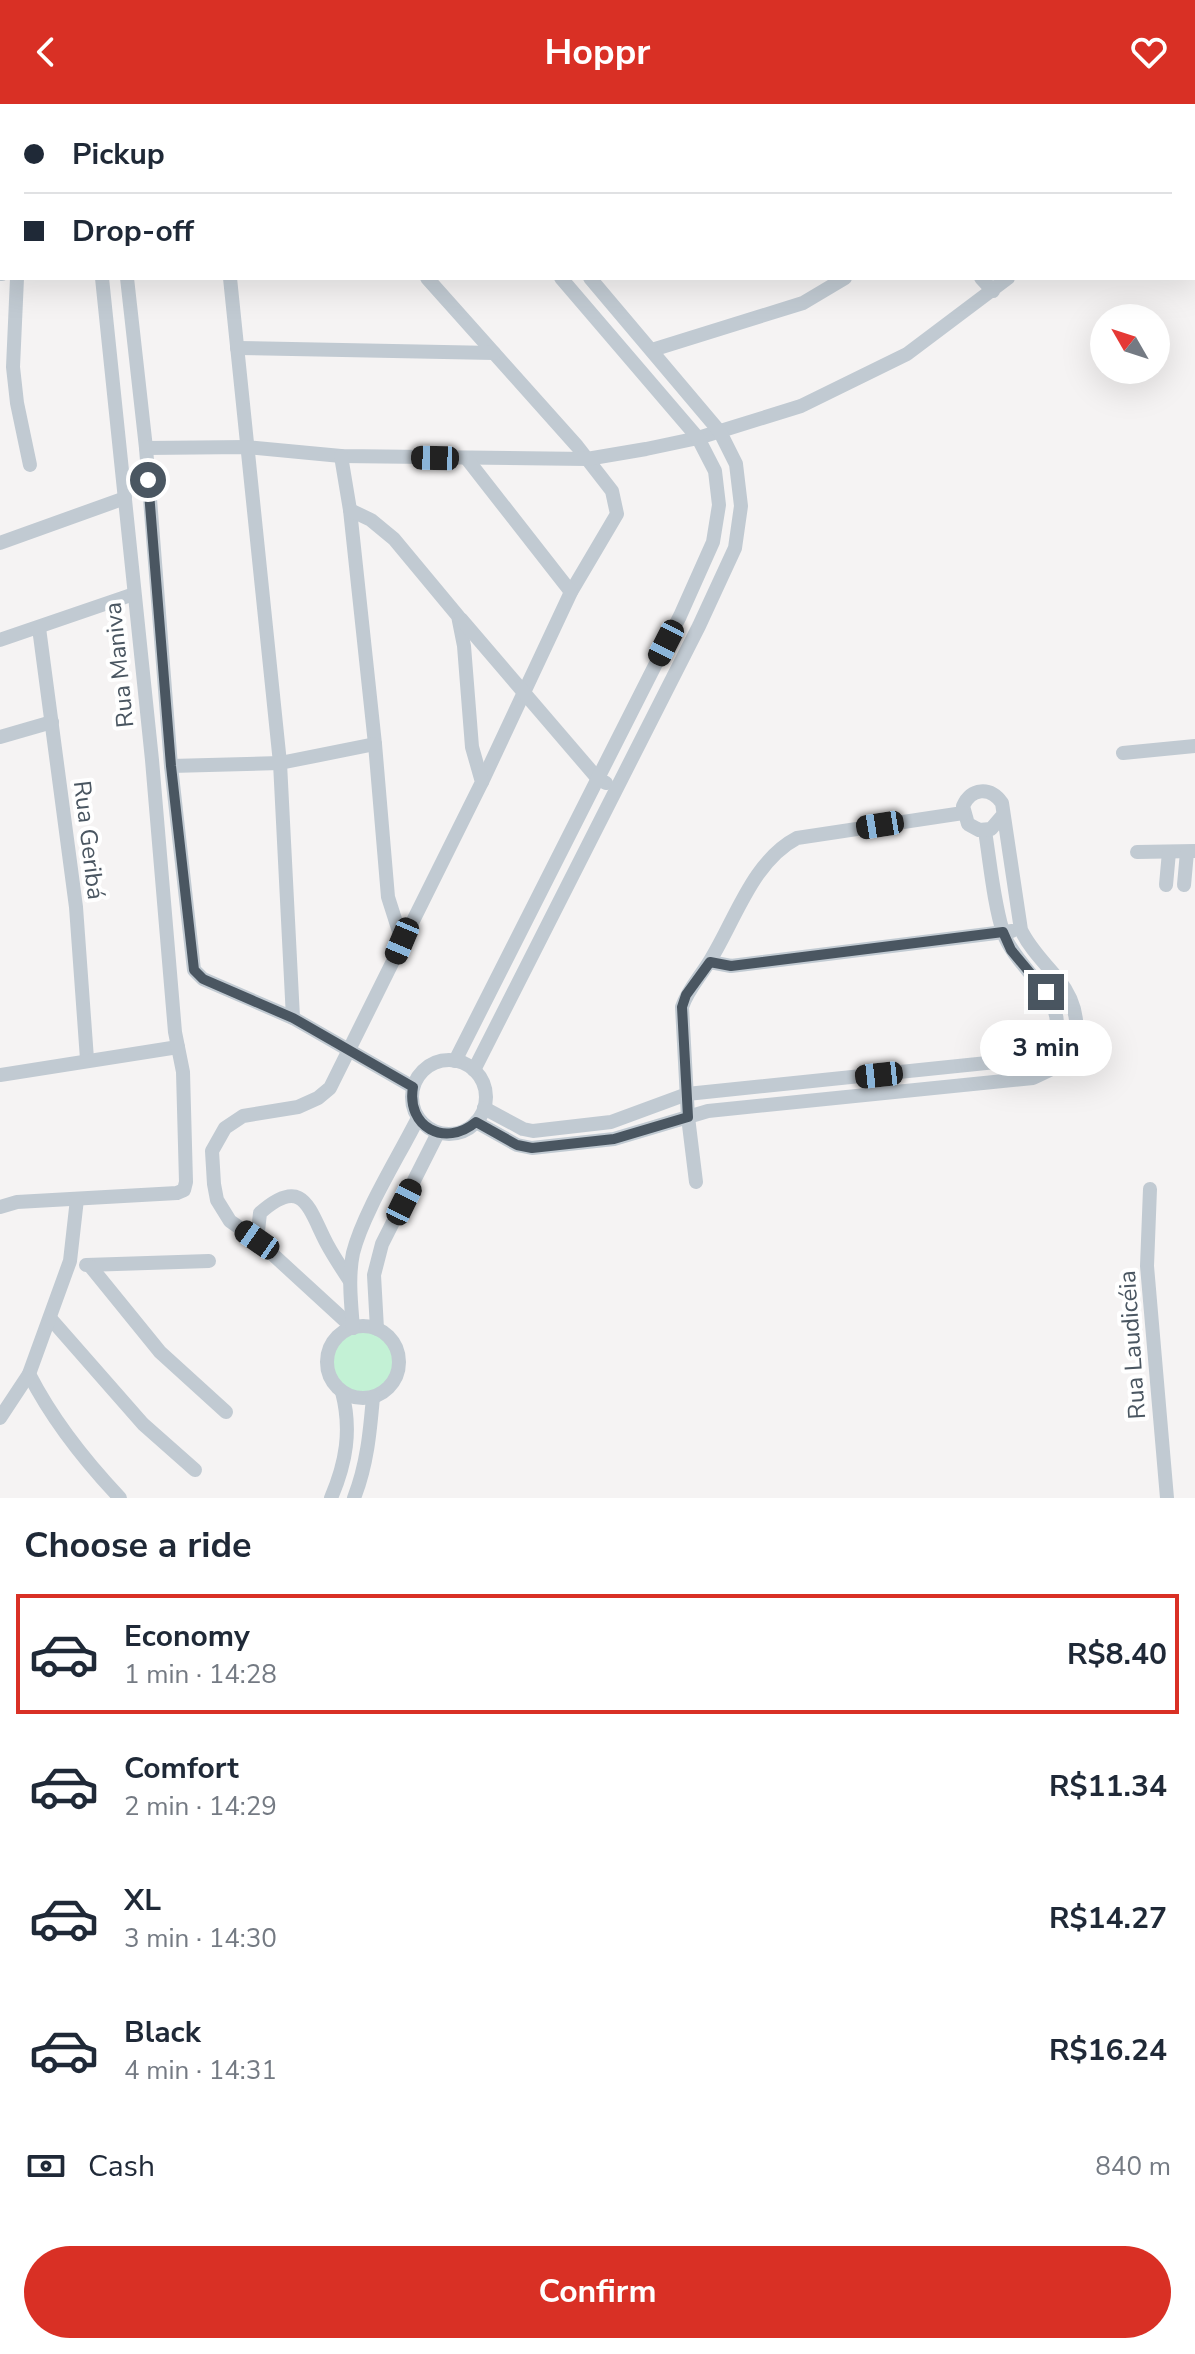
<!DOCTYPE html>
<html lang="en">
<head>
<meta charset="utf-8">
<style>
	body { margin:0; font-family:"Nunito Sans",sans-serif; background:#f6f6f7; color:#1f2937; height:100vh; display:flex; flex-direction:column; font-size:30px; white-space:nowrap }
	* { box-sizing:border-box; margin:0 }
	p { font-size:26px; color:#747a83 }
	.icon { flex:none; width:44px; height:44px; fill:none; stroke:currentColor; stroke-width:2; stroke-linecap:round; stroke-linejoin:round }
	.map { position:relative; height:1394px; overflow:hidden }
	.details { display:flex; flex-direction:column; background:#fff; flex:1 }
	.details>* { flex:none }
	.top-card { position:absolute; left:0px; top:0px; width:1196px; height:176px; box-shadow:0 8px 32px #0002; display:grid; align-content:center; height:176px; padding:0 24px; background:#fff }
	.needle { width:52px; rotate:309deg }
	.fabs { position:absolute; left:1090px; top:200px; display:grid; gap:16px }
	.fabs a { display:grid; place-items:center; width:80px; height:80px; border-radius:50%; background:#fff; box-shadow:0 8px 32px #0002; font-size:40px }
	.end { position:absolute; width:36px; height:36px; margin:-18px; border:10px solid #4a5661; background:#fff; box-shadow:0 0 0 4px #fff }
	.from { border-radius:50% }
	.bubble { position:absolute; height:56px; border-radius:28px; background:#fff; box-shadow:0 8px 32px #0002; font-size:26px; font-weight:700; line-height:56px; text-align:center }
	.car { position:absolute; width:24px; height:48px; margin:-24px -12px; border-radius:10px; box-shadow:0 0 6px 2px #0007; background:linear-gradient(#222 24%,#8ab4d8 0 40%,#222 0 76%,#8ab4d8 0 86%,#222 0) }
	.top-card b { display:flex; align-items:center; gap:28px; height:76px; font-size:30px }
	.top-card b+b { border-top:2px solid #e0e1e3 }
	.top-card i { width:20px; height:20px; background:#1f2937 }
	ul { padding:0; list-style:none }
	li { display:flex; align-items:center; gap:24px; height:120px; margin:0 16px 12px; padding:0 8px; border:4px solid transparent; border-radius:0px }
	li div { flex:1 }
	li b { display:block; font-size:30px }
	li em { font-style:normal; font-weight:700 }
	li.active { border-color:#d93025 }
	li>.icon { width:72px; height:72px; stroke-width:1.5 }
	h2 { padding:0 24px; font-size:36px; line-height:96px }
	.pay { display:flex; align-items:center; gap:20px; height:88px; padding:0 24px; font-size:30px }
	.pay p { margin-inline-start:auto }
	.button { display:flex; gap:16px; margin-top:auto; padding:16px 24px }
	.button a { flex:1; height:92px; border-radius:48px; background:#d93025; color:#fff; font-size:32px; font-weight:700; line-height:92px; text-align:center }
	header { display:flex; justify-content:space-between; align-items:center; height:104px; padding:0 24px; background:#d93025; color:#fff; font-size:36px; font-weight:700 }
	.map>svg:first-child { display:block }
</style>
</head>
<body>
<header><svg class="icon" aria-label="back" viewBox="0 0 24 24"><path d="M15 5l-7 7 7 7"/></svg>Hoppr<svg class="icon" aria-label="heart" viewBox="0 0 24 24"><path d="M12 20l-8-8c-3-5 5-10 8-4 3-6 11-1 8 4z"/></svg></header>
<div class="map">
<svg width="1195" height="1394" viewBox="0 0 1195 1394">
	<rect width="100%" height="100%" fill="#f5f3f3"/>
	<circle fill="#c3f1d5" cx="363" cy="1258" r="31"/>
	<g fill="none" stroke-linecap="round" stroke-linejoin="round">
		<g stroke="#c1cad2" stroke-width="14">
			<path d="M564 0 565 2"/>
			<path d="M698 0 699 2"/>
			<path d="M832 0 834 2"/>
			<path d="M282 2 285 0"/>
			<path d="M321 2V0"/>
			<path d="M457 2H460"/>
			<path d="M500 2 503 0"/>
			<path d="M910 2 912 0"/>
			<path d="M1061 2 1063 0"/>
			<path d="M0 8H2"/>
			<path d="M1194 17 1195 16"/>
			<path d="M0 170H2"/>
			<path d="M17 174 13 263 17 299 30 361"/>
			<path d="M127 174 146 344 171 662 194 866 203 875 293 914 413 983"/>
			<path d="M230 174 280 659 293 914"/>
			<path d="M427 174 577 342 612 387 617 410 571 488 482 678"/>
			<path d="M981 174 993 187"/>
			<path d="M237 244 494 249"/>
			<path d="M652 246 803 199 845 174"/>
			<path d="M146 344 246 343 341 352 587 355 646 345 698 334 801 302 907 250 1008 174"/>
			<path d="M341 352 350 406 375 640 388 793 402 837"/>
			<path d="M467 355 571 488"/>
			<path d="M350 406 371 416 394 435 458 512 464 542 472 643 482 678 330 984 318 994 298 1003 243 1012 225 1024 212 1047 214 1080 217 1096 230 1117 257 1136 353 1224"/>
			<path d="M0 439 125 394"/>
			<path d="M461 515 598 675 606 679"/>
			<path d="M39 524 76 803 87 955"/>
			<path d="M0 536 134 490"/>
			<path d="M0 633 52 618"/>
			<path d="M1123 649 1195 642"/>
			<path d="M171 662 280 659 375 640"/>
			<path d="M1137 748 1195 747"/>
			<path d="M1166 781 1169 748"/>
			<path d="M1184 781 1187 748"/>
			<path d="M710 858 731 862 1012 827"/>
			<circle cx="449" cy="993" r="37"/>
			<path d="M455 957 680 512 713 438 719 401 715 367 698 334 561 174"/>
			<path d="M474 966 699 522 735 444 741 402 736 360 720 328 590 174"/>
			<path d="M0 971 178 943"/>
			<path d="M484 1004 523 1025 533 1027 611 1018 687 990 1025 955C1100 917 1021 874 1004 831 994 802 990 758 985 727"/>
			<path d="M476 1018 517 1041 532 1044 614 1035 708 1007 1033 974C1040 970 1049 967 1055 963 1087 942 1079 901 1058 875 1045 859 1030 845 1021 826L1002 699C990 682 971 684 963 702L968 720 979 726 991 725 1003 711"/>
			<path d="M696 1078 688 1013 682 903C688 885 701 872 711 855 736 814 753 757 797 734L963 709"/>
			<path d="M1150 1085 1147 1162 1167 1394"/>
			<path d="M0 1103 17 1098 177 1089 184 1086 186 1078 183 968 175 928 152 656 102 174"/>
			<path d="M257 1136 260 1109C304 1070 309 1106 327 1140 334 1153 342 1165 350 1177"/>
			<path d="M86 1161 209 1157"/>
			<path d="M91 1163 160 1248 226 1308"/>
			<path d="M50 1214 143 1320 195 1366"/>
			<circle cx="363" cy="1258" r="36"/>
			<path d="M353 1224C351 1199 348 1173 353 1149 363 1109 399 1052 418 1014"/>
			<path d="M377 1225 374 1171 382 1140 438 1029"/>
			<path d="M29 1270C52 1315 85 1357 120 1394"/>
			<path d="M0 1314 29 1270 70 1157 77 1095"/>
			<path d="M331 1394C346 1359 352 1326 342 1288"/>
			<path d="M354 1394C367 1361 370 1328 373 1293"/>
		</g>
	</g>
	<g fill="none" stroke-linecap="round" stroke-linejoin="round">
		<path stroke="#4a5661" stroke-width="10" d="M148 376 171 662 194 866 203 875 293 914 413 983C406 1023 445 1044 476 1018L517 1041 532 1044 614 1035 688 1013 682 903 686 891 710 858 731 862 1003 828 1011 846 1046 888"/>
	</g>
	<g text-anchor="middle" stroke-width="8" stroke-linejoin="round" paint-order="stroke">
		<g font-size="24" fill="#4a5661" stroke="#fff">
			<text transform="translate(119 561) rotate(-96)" y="8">Rua Maniva</text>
			<text transform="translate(89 736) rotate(83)" y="8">Rua Geribá</text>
			<text transform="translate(1132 1241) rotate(-94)" y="8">Rua Laudicéia</text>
		</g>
	</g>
</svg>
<div class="fabs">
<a><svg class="needle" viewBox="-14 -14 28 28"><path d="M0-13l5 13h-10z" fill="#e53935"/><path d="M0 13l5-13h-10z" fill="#747a83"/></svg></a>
</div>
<i class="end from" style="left:148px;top:376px"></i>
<i class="end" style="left:1046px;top:888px"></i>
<div class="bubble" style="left:980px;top:916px;width:132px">3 min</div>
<i class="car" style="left:435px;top:354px;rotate:271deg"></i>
<i class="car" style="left:666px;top:539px;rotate:207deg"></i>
<i class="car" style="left:880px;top:721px;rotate:261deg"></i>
<i class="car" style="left:402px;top:837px;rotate:203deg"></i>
<i class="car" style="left:879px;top:971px;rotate:264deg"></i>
<i class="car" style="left:404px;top:1098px;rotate:26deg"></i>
<i class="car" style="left:257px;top:1136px;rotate:305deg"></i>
<div class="top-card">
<b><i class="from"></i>Pickup</b>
<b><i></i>Drop-off</b>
</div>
</div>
<section class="details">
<h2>Choose a ride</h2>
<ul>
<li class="active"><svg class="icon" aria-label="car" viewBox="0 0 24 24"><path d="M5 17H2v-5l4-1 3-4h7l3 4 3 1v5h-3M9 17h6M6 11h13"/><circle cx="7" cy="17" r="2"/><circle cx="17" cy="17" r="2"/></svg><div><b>Economy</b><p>1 min · 14:28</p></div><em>R$8.40</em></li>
<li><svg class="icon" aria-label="car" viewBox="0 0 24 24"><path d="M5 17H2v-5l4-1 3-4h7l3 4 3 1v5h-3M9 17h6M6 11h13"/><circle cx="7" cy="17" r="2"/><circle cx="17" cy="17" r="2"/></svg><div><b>Comfort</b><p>2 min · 14:29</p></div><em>R$11.34</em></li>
<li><svg class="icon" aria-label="car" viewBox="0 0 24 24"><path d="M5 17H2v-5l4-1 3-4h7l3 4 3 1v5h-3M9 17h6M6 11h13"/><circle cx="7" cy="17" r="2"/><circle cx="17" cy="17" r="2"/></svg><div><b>XL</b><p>3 min · 14:30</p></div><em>R$14.27</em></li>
<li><svg class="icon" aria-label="car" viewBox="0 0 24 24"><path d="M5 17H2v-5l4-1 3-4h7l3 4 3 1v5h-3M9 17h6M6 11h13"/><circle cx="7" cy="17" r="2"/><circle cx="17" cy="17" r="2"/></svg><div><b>Black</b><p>4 min · 14:31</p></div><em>R$16.24</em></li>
</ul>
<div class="pay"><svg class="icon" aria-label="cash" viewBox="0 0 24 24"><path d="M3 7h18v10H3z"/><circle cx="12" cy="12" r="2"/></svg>Cash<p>840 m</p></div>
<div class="button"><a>Confirm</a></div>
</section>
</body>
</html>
